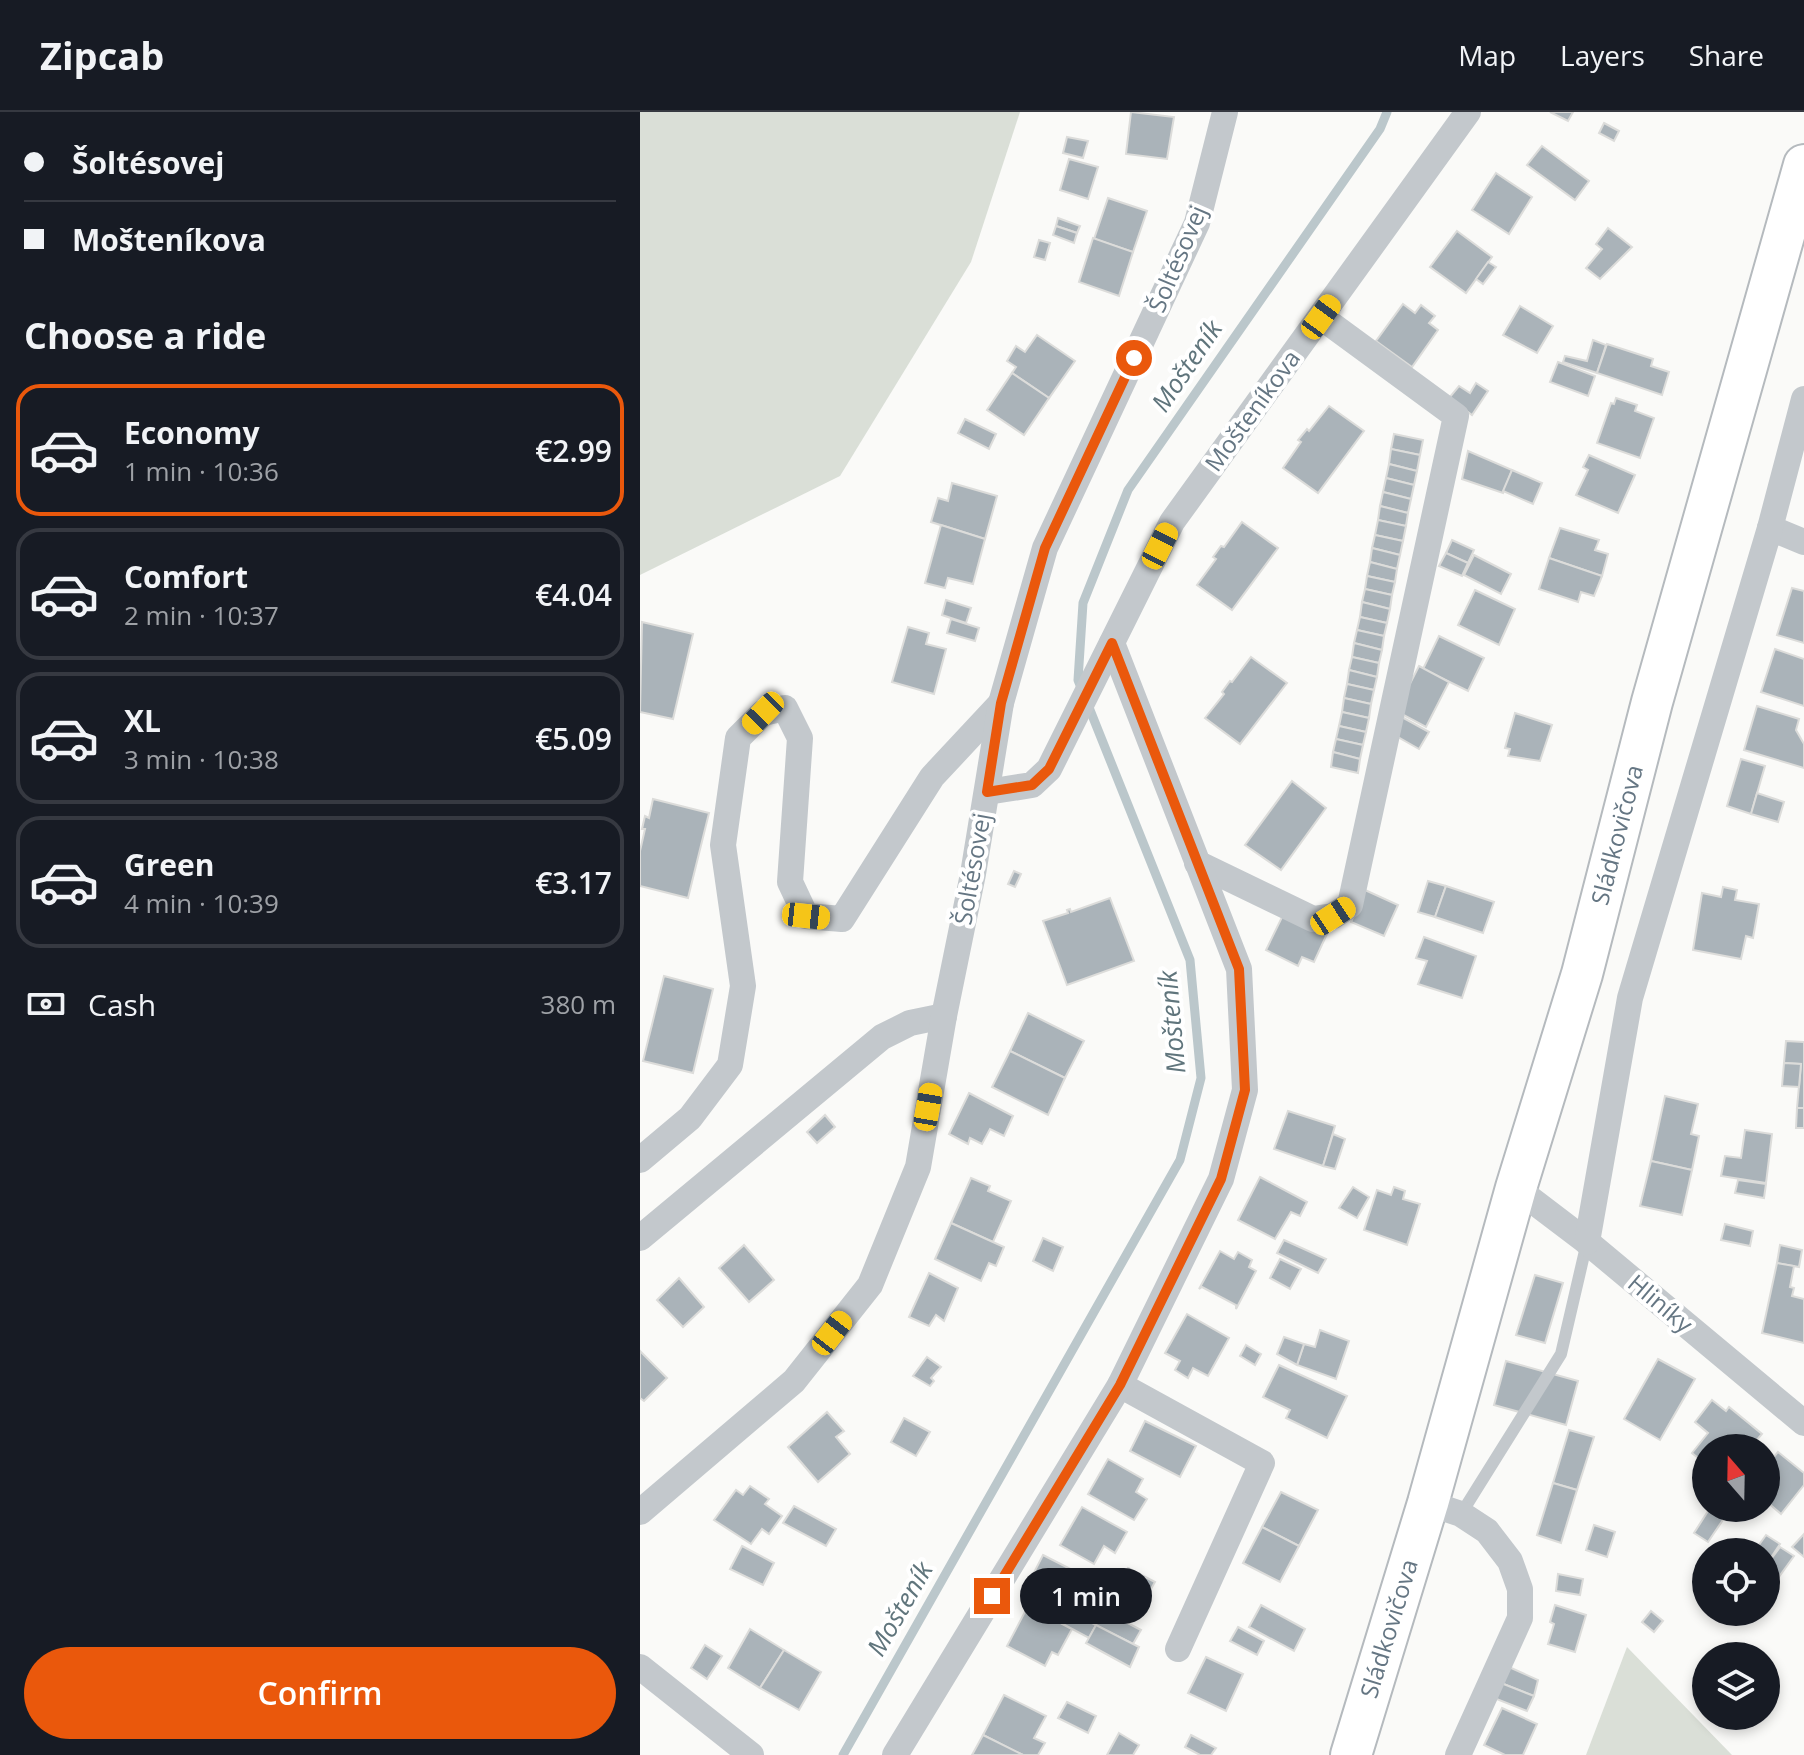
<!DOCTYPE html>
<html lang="en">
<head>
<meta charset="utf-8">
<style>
	body { margin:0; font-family:"Open Sans",sans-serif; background:#20242c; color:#f1f3f6; height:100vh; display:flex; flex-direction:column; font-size:30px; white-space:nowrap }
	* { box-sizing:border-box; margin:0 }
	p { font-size:26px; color:#9ea1a6 }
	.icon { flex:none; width:44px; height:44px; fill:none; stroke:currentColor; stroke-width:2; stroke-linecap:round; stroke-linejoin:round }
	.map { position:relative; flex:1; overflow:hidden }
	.panel { display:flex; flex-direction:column; background:#171b24; width:640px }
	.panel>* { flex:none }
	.guide { display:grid; align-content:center; height:176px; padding:0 24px; background:#171b24 }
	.needle { width:52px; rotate:340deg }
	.controls { position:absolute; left:1052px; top:1322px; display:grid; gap:16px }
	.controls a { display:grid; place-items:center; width:88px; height:88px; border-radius:50%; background:#171b24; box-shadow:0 4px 12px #0003; font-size:40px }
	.end { position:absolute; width:36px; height:36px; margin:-18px; border:10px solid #ea580c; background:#fff; box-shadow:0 0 0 4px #fff }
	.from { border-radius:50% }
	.bubble { position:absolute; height:56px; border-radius:28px; background:#171b24; box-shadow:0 4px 12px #0003; font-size:26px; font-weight:600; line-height:56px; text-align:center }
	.car { position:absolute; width:24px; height:48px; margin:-24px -12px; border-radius:10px; box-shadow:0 0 6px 2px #0007; background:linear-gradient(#f5c518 24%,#345 0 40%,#f5c518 0 76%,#345 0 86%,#f5c518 0) }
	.guide b { display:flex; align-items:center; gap:28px; height:76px; font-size:30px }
	.guide b+b { border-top:2px solid #363941 }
	.guide i { width:20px; height:20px; background:#f1f3f6 }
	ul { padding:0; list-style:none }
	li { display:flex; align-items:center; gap:24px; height:132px; margin:0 16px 12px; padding:0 8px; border:4px solid #363941; border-radius:24px }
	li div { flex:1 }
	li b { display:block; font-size:30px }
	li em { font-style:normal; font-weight:600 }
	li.on { border-color:#ea580c }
	li>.icon { width:72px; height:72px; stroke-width:1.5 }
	h2 { padding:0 24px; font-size:36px; line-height:96px }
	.pay { display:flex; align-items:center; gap:20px; height:88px; padding:0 24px; font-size:30px }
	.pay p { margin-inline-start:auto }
	.action { display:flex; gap:16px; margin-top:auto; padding:16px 24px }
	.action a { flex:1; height:92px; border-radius:48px; background:#ea580c; color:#fff; font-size:32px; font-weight:600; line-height:92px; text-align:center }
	header { display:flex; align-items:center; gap:48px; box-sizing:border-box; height:112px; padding:0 40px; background:#171b24; border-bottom:2px solid #363941 }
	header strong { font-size:38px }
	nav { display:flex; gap:44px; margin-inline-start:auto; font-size:28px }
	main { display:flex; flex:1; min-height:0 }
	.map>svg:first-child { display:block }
</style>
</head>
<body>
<header>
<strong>Zipcab</strong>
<nav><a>Map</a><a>Layers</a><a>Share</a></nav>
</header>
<main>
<section class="panel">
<div class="guide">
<b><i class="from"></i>Šoltésovej</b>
<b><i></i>Mošteníkova</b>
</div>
<h2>Choose a ride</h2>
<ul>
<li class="on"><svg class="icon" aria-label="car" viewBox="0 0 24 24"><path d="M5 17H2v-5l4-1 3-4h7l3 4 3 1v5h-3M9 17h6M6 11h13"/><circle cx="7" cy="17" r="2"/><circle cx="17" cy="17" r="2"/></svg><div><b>Economy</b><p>1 min · 10:36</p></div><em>€2.99</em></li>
<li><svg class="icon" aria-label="car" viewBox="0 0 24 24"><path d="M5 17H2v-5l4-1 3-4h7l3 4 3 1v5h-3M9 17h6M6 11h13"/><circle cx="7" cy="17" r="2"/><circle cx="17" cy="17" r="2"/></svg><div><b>Comfort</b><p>2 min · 10:37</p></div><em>€4.04</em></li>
<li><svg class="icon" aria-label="car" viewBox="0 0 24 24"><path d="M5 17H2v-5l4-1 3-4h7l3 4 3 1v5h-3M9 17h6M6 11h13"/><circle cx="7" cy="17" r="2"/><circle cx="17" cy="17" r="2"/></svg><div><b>XL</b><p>3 min · 10:38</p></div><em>€5.09</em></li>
<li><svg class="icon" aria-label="car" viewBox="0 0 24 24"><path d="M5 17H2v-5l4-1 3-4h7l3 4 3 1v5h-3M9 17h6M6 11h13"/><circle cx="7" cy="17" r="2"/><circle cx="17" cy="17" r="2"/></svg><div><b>Green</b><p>4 min · 10:39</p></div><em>€3.17</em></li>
</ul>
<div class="pay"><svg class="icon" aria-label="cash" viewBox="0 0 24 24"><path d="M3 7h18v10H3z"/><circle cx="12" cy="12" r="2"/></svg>Cash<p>380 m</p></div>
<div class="action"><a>Confirm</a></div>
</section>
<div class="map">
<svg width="1164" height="1643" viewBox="0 0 1164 1643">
	<rect width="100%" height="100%" fill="#fafaf8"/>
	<g fill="#dadfd7">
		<path d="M0 0H380L331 150 200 364 0 463Z"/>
		<path d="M987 1535 1092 1643H946Z"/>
	</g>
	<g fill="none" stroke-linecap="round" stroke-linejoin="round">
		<path stroke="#bbc7cb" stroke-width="9" d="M203 1643 540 1048 561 966 550 848 438 568 443 491 488 378 740 17 747 0"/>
	</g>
	<g fill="#aab3b9" stroke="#dcdcda" stroke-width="2">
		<path d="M491 0 534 5 527 47 486 42Z"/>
		<path d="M910 0H933L928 9Z"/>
		<path d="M964 11 979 19 974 29 959 21Z"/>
		<path d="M427 25 448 29 443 46 423 41Z"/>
		<path d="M902 34 949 69 935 88 887 53Z"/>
		<path d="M429 47 458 55 448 87 420 78Z"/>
		<path d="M856 61 892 85 869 122 832 98Z"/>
		<path d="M468 86 507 99 493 140 454 127Z"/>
		<path d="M418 106 440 114 437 121 416 114Z"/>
		<path d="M416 114 437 121 434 131 413 123Z"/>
		<path d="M968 116 992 135 960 167 946 156 962 137 956 132Z"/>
		<path d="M817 119 852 145 826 181 790 155Z"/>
		<path d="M453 126 493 140 479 184 439 170Z"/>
		<path d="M399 128 410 131 405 148 394 145Z"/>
		<path d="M848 150 856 155 843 172 836 167Z"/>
		<path d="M763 192 775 201 781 193 795 204 789 211 798 218 772 255 736 229Z"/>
		<path d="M880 194 913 214 897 241 863 223Z"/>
		<path d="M397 223 435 249 409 286 372 261 376 255 367 249 376 234 385 240Z"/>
		<path d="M953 228 966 233 957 261 923 250 925 244 947 249Z"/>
		<path d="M967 232 1013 247 1011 254 1029 260 1022 283 957 261Z"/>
		<path d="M918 250 955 264 948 284 910 270Z"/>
		<path d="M372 261 409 286 384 323 347 298Z"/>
		<path d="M836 271 848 279 832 303 809 286 819 274 830 281Z"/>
		<path d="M976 286 997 293 995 299 1014 306 1000 346 957 331 971 291 974 292Z"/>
		<path d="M689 294 724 319 678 381 643 356 661 330 658 328 667 317 669 319Z"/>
		<path d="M325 307 356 322 349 337 318 321Z"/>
		<path d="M754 322 783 328 780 343 751 337Z"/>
		<path d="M751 337 780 343 777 359 749 352Z"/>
		<path d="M828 339 872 358 863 381 822 367Z"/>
		<path d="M949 343 995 363 978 401 936 383 948 358 943 355Z"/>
		<path d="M749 352 777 359 774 373 746 366Z"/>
		<path d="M872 358 902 371 893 392 863 379Z"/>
		<path d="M746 366 774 373 771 387 743 380Z"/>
		<path d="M312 371 357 384 345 427 291 410 298 386 308 389Z"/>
		<path d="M743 380 771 387 768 401 740 394Z"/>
		<path d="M740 394 768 401 766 414 738 408Z"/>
		<path d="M738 408 766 414 763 429 735 423Z"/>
		<path d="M602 410 638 436 592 498 557 473 576 447 573 445 581 434 584 435Z"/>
		<path d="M301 413 345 427 333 472 308 466 305 476 285 471Z"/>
		<path d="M920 416 959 428 955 438 968 442 962 464 909 446Z"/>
		<path d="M735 423 763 429 760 443 732 436Z"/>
		<path d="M812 428 834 438 828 451 806 441Z"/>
		<path d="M732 436 760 443 757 457 730 450Z"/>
		<path d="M806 441 828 451 822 464 799 454Z"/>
		<path d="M834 443 871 462 861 482 824 463Z"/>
		<path d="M909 446 962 464 954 484 941 480 938 490 899 477Z"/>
		<path d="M730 450 757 457 755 470 727 464Z"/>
		<path d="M727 464 755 470 752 483 725 477Z"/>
		<path d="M1152 476 1164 479V531L1137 523Z"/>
		<path d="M725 477 752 483 750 497 722 490Z"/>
		<path d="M835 478 875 497 859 533 818 513Z"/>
		<path d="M306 488 331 496 326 511 302 503Z"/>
		<path d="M722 490 750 497 747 511 720 505Z"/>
		<path d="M720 505 747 511 744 524 717 518Z"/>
		<path d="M311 507 339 516 335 529 307 521Z"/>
		<path d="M2 510 53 522 33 607 0 600Z"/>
		<path d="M268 515 289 521 286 532 306 537 294 582 252 570Z"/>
		<path d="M717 518 744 524 742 538 714 531Z"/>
		<path d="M799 524 844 546 828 579 783 557Z"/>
		<path d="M714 531 742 538 739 551 712 545Z"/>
		<path d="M1135 537 1164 547V594L1121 580Z"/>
		<path d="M611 545 647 571 600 632 565 606 584 582 582 580 590 569 592 570Z"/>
		<path d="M712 545 739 551 737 565 709 558Z"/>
		<path d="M779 554 809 570 786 615 756 599Z"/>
		<path d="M709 558 737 565 734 578 707 572Z"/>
		<path d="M707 572 734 578 731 592 704 586Z"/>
		<path d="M704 586 731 592 729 606 702 600Z"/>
		<path d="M1117 594 1159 607 1156 618 1164 632V656L1104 638Z"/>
		<path d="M702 600 729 606 726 620 699 614Z"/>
		<path d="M875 601 912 613 900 649 868 644 870 637 865 636Z"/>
		<path d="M760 604 789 620 779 637 751 621Z"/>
		<path d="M699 614 726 620 723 633 696 627Z"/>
		<path d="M696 627 723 633 720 647 693 640Z"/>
		<path d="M693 640 720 647 718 661 691 655Z"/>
		<path d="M1101 647 1125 654 1111 702 1087 694Z"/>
		<path d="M652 669 686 696 641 758 605 733Z"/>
		<path d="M1117 681 1144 690 1138 710 1111 702Z"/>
		<path d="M13 687 69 701 48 786 0 774V739L5 717H2L5 704 9 706Z"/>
		<path d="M374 759 381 762 375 775 368 772Z"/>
		<path d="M788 769 806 774 795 805 778 800Z"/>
		<path d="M806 774 854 790 843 821 795 805Z"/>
		<path d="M1083 775 1097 778 1095 788 1119 792 1113 826 1106 824 1101 847 1053 838 1062 781 1081 785Z"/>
		<path d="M725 778 758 793 744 824 711 810Z"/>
		<path d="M470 786 494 849 427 873 403 809 428 801 427 798 430 797 431 800Z"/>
		<path d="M644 801 687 822 674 850 662 845 658 854 626 838Z"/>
		<path d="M784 825 836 844 822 886 778 872 787 849 776 846Z"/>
		<path d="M24 864 73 877 53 961 3 949Z"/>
		<path d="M388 901 444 929 425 966 370 939Z"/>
		<path d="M1146 929 1164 930V996H1157L1161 952 1144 951Z"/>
		<path d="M370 939 425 966 408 1003 352 975Z"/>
		<path d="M1144 951 1161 952 1159 975 1142 974Z"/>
		<path d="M329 981 373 1004 364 1024 350 1017 342 1032 330 1026 328 1032 309 1022Z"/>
		<path d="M1025 984 1058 992 1051 1022 1059 1024 1052 1058 1011 1049Z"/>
		<path d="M1157 996H1164V1016H1156Z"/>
		<path d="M648 999 695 1014 683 1054 634 1037Z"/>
		<path d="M185 1003 195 1015 177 1031 167 1020Z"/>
		<path d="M1105 1018 1132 1022 1126 1071 1081 1064 1085 1044 1101 1046Z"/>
		<path d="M693 1022 705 1027 695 1057 683 1054Z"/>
		<path d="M1011 1049 1052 1058 1042 1103 1000 1094Z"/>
		<path d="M620 1065 667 1090 660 1104 651 1100 635 1127 598 1108Z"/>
		<path d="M331 1066 350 1074 348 1079 371 1089 353 1130 311 1111Z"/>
		<path d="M1098 1068 1126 1072 1124 1086 1095 1081Z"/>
		<path d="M713 1075 729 1085 717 1106 699 1096Z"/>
		<path d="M754 1075 765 1079 763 1087 780 1092 767 1133 724 1118 737 1078 751 1083Z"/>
		<path d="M311 1111 364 1135 356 1154 349 1151 341 1169 295 1147Z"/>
		<path d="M1085 1112 1113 1119 1110 1134 1081 1128Z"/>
		<path d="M403 1126 423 1135 413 1159 393 1149Z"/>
		<path d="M644 1128 686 1147 678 1161 637 1141Z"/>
		<path d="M104 1133 134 1168 109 1190 79 1156Z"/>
		<path d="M1140 1133 1162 1138 1159 1155 1137 1151Z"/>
		<path d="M580 1139 594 1147 598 1140 612 1148 609 1155 616 1159 596 1197V1193L562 1175 559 1177Z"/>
		<path d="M640 1147 661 1157 650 1177 630 1166Z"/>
		<path d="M1137 1151 1154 1154 1150 1175 1154 1176 1152 1184 1164 1187V1231L1122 1221Z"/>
		<path d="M289 1161 318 1176 304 1209 296 1203 289 1214 269 1205Z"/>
		<path d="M895 1163 923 1171 905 1231 876 1223Z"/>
		<path d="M39 1166 64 1195 43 1215 17 1188Z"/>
		<path d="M547 1202 589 1226 568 1264 553 1256 548 1266 535 1258 540 1249 525 1241Z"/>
		<path d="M680 1218 709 1229 696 1267 657 1253 664 1232 675 1235Z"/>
		<path d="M644 1225 664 1232 657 1253 637 1242Z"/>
		<path d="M606 1233 621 1242 615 1253 600 1244Z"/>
		<path d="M0 1239 27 1266 4 1289 0 1286Z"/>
		<path d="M287 1245 301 1255 291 1266 294 1269 290 1274 273 1264Z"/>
		<path d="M1018 1247 1055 1267 1020 1328 984 1307Z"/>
		<path d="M866 1249 938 1269 926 1313 854 1293Z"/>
		<path d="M639 1253 707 1284 687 1326 646 1306 650 1298 623 1285Z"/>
		<path d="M1072 1288 1086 1299 1089 1295 1122 1322 1110 1336H1066V1370L1054 1360 1063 1350 1052 1341 1068 1321 1055 1310Z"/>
		<path d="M187 1300 204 1319 196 1325 210 1342 178 1370 148 1335Z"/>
		<path d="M264 1306 290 1320 276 1344 251 1330Z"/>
		<path d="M505 1309 556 1334 540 1365 490 1339Z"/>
		<path d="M929 1318 954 1325 937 1378 913 1371Z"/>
		<path d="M1138 1340 1164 1361V1373L1141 1402 1126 1389V1355Z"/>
		<path d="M468 1347 503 1367 496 1380 507 1387 494 1408 448 1382Z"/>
		<path d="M913 1371 937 1378 921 1431 897 1423Z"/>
		<path d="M110 1374 129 1387 125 1392 142 1404 129 1422 122 1417 111 1432 74 1408 96 1378 103 1383Z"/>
		<path d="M641 1380 678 1398 659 1434 622 1415Z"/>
		<path d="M154 1394 196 1417 186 1434 143 1411Z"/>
		<path d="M442 1395 487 1420 475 1441 464 1434 454 1452 420 1433Z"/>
		<path d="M1070 1396H1091L1068 1430 1054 1421Z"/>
		<path d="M954 1413 975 1420 967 1445 946 1438Z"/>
		<path d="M622 1415 659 1434 640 1470 603 1451Z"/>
		<path d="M1164 1422V1445L1152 1435Z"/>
		<path d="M1126 1423 1140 1432 1126 1453V1440H1114Z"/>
		<path d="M102 1434 134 1451 123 1473 90 1457Z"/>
		<path d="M1140 1435 1154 1444 1136 1469 1126 1462V1454Z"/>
		<path d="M403 1443 444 1464 439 1474 435 1472 427 1487 438 1492 433 1502 385 1478Z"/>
		<path d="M488 1456 515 1470 506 1486 479 1472Z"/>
		<path d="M918 1462 943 1467 940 1483 916 1479Z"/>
		<path d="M468 1476 490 1488 480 1507 501 1518 493 1532 433 1502 438 1492 455 1501Z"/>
		<path d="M621 1493 665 1517 654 1539 609 1515Z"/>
		<path d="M915 1493 946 1503 935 1540 908 1532 914 1512 910 1510Z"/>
		<path d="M388 1494 432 1517 418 1543 412 1540 405 1554 367 1534Z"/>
		<path d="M428 1499 456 1513 449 1526 421 1511Z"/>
		<path d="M1011 1499 1023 1509 1014 1520 1002 1510Z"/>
		<path d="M456 1513 499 1535 490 1555 446 1531Z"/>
		<path d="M598 1515 624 1529 617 1543 590 1529Z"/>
		<path d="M110 1517 144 1538 120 1576 88 1556Z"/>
		<path d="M65 1533 82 1544 67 1567 51 1556Z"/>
		<path d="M144 1538 181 1560 159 1598 120 1576Z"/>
		<path d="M566 1545 603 1562 586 1599 548 1581Z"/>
		<path d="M869 1555 898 1568 894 1584 861 1571Z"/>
		<path d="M861 1571 894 1584 887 1599 854 1586Z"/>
		<path d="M364 1583 406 1604 394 1626 405 1631 398 1643H383L343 1623Z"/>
		<path d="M427 1590 456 1604 448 1621 418 1606Z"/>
		<path d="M862 1596 897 1612 883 1643H865L844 1633Z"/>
		<path d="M1097 1604H1118L1108 1615Z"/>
		<path d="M479 1621 499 1633 493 1643H467Z"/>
		<path d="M343 1623 383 1643H332Z"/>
		<path d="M551 1623 576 1636 571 1643H560L545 1635Z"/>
	</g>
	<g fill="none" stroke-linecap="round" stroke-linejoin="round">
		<g stroke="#b5babe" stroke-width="44">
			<g id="primary">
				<path id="s1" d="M711 1643 788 1391 876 1076 942 862 1012 590 1164 53"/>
			</g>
		</g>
		<path stroke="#c3c8cc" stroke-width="12" d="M821 1402 921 1242 947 1130"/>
		<g stroke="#c3c8cc" stroke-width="26">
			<path d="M1130 416 1164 430"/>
			<path d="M347 680 392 673 409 657 532 410 828 0"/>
			<path d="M557 751 673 807 693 804 710 793 816 304 681 205"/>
			<path d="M0 1048 50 1006 90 953 103 874 83 733 98 626 123 601 145 596 160 626 150 770 166 804 202 807 292 665 361 591"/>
			<path d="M876 1076 947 1130 1164 1311"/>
			<path d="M0 1126 242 925 270 911 304 904"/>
			<path d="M947 1130 990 886 1130 416 1164 287"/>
			<path d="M480 1273 622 1351 538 1537"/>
			<path d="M788 1391 821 1402 847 1419 870 1449 880 1477V1506L818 1643"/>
			<path d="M0 1400 154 1269 230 1173 278 1055 304 904 333 762 361 591 405 436 557 111 585 0"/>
			<path d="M0 1555 111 1643"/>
			<path d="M255 1643 480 1273 581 1067 605 978 599 857 472 531"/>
		</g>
		<use href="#primary" stroke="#fff" stroke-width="40"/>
	</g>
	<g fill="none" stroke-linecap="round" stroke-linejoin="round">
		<path stroke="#ea580c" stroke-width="10" d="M352 1484 480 1273 581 1067 605 978 599 857 472 531 409 657 392 673 347 680 361 591 405 436 494 246"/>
	</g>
	<g text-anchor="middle" stroke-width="8" stroke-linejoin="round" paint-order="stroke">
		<g font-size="24" fill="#657683" stroke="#fff">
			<text transform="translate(538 147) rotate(-67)" y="8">Šoltésovej</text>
			<text transform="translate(613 299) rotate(-54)" y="8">Mošteníkova</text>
			<text dy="8" stroke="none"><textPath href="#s1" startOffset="958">Sládkovičova</textPath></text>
			<text transform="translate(333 757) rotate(-80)" y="8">Šoltésovej</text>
			<text transform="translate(1020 1192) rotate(40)" y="8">Hliníky</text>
			<text dy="8" stroke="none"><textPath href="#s1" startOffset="132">Sládkovičova</textPath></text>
		</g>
		<g font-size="26" font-style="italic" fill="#60757c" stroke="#fff">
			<text transform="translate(547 254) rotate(-56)" y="9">Mošteník</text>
			<text transform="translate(532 910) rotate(-95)" y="9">Mošteník</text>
			<text transform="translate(260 1497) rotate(-60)" y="9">Mošteník</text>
		</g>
	</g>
</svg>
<div class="controls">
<a><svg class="needle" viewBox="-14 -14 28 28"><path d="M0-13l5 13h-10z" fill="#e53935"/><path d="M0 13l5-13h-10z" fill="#9ea1a6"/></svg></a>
<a><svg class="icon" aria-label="locate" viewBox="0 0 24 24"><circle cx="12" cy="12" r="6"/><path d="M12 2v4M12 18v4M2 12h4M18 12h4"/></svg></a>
<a><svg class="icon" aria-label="layers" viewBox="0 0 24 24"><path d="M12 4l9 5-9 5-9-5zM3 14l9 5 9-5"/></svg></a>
</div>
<i class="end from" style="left:494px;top:246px"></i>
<i class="end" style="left:352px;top:1484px"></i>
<div class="bubble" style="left:380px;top:1456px;width:132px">1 min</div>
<i class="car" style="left:681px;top:205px;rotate:36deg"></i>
<i class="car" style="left:520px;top:434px;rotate:27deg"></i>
<i class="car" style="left:123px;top:601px;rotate:224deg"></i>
<i class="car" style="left:166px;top:804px;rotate:96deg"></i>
<i class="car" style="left:693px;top:804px;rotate:57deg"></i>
<i class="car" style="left:288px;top:995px;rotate:10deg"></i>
<i class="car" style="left:192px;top:1221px;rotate:38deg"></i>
</div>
</main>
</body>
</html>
